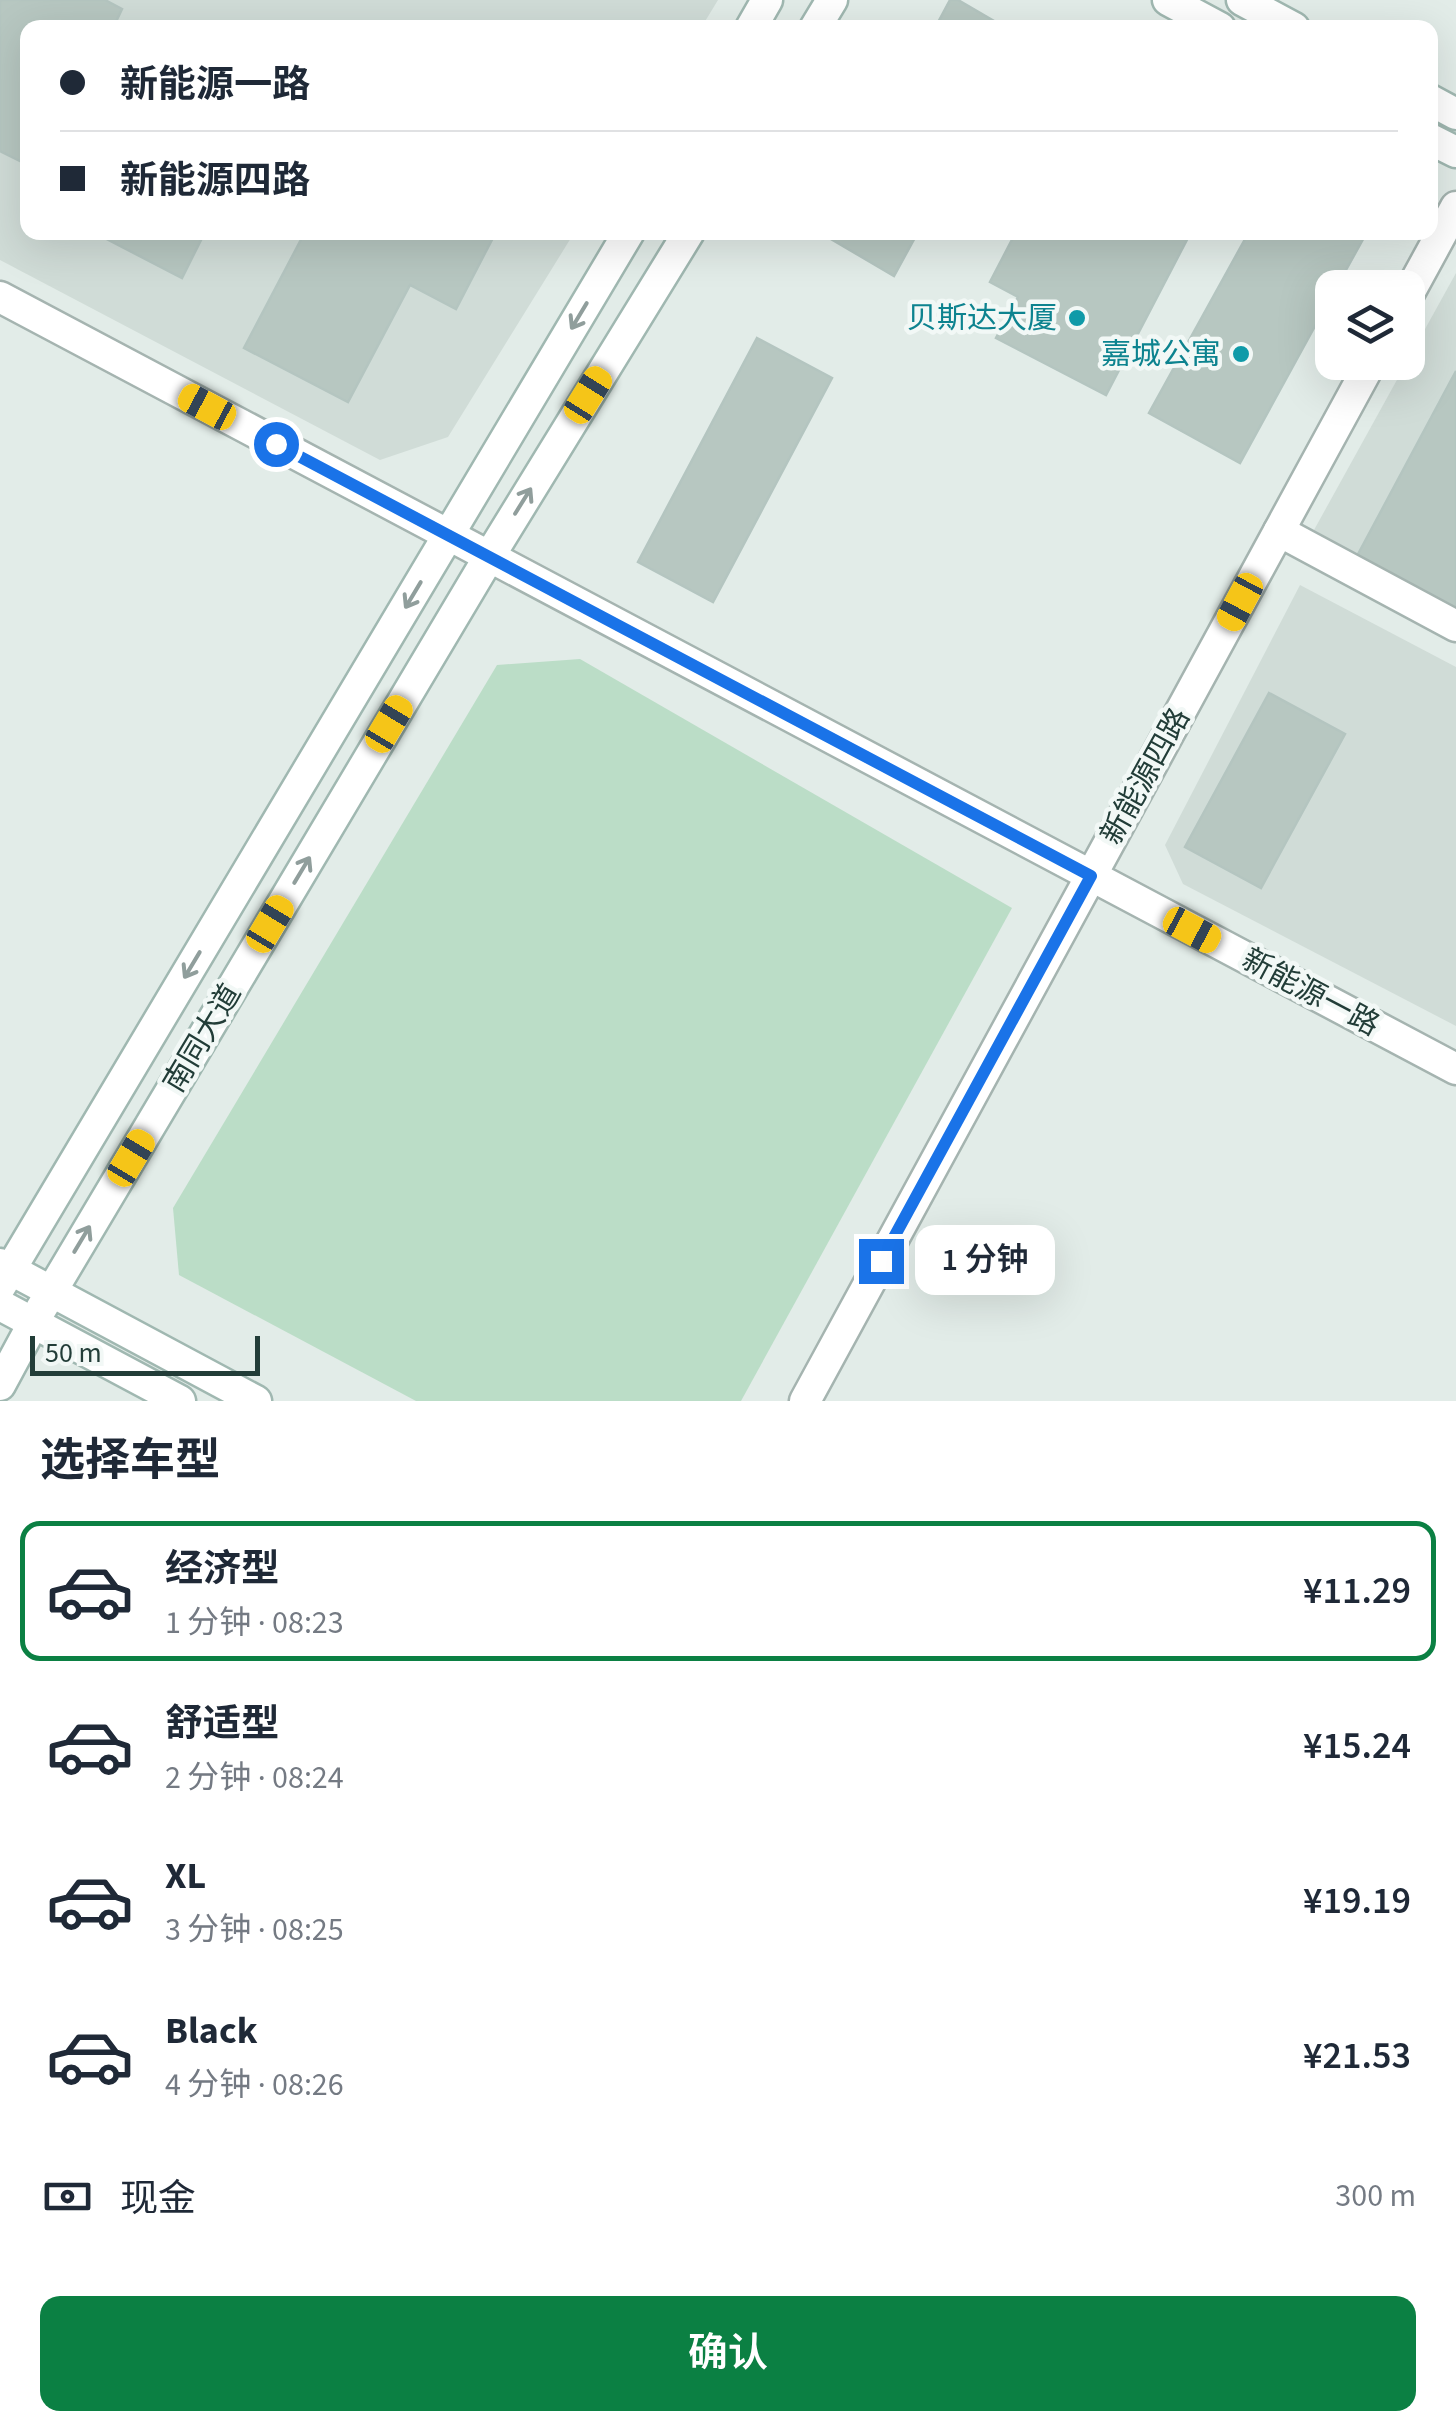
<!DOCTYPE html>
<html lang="zh">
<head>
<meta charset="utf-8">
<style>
	body { margin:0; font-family:"Source Sans 3","Noto Sans SC",sans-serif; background:#f6f6f7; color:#1f2937; height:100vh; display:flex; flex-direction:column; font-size:38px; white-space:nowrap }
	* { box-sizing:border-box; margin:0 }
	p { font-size:32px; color:#747a83 }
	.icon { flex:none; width:55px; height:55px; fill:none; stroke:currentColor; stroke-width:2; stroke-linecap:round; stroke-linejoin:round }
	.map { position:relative; height:1401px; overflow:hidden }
	.drawer { display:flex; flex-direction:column; background:#fff; flex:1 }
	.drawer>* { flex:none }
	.guide { position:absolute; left:20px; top:20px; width:1418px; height:220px; border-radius:20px; box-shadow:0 10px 40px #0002; display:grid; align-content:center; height:220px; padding:0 40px; background:#fff }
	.controls { position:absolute; left:1315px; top:270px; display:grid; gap:20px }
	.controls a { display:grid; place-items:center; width:110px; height:110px; border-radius:20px; background:#fff; box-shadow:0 10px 40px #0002; font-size:50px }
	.scale { position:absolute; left:30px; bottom:25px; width:230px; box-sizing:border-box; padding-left:10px; border:5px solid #223d38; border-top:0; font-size:28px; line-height:35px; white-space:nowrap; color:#223d38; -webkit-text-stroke:8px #f2f8f6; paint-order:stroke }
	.end { position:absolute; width:45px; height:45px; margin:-22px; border:12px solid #1a73e8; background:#fff; box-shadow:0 0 0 5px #fff }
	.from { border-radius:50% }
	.bubble { position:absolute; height:70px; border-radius:20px; background:#fff; box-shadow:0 10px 40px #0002; font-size:32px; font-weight:600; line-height:70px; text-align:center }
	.car { position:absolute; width:30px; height:60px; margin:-30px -15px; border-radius:12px; box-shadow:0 0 8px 2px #0007; background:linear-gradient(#f5c518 24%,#345 0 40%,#f5c518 0 76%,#345 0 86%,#f5c518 0) }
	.guide b { display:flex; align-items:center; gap:35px; height:95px; font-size:38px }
	.guide b+b { border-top:2px solid #e0e1e3 }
	.guide i { width:25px; height:25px; background:#1f2937 }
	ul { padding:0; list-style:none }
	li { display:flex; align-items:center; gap:30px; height:140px; margin:0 20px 15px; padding:0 20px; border:5px solid transparent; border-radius:20px }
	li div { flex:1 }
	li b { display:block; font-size:38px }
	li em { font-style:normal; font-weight:600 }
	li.current { border-color:#0b8043 }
	li>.icon { width:90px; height:90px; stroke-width:1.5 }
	h2 { padding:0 40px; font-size:45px; line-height:120px }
	.pay { display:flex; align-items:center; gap:25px; height:110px; padding:0 40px; font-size:38px }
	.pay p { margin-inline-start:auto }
	.button { display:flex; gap:20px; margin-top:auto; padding:20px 40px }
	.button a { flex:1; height:115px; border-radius:20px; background:#0b8043; color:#fff; font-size:40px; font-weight:600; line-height:115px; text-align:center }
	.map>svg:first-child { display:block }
</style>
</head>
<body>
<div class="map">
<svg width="1456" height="1401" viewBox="0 0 1456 1401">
	<rect width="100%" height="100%" fill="#e2ece8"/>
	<g fill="#d0dcd7">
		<path d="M0 0H718L701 28H28V232L574 233 448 437 380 460 0 260Z"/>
		<path d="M1456 273V609L1314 530Z"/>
		<path d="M1300 585 1456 667V1026L1183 884 1165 845Z"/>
	</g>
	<path fill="#bbddc7" d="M580 659 1012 908 741 1401H416L179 1275 173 1208 497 665Z"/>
	<g fill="#b7c7c1" stroke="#b4c5c0" stroke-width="2.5">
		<path d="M0 0H105L122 9 113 28H28V165L0 151Z"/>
		<path d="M950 0H958L1006 28H935Z"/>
		<path d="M93 232H205L182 278Z"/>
		<path d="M305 232H496L456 309 410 285 348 402 244 348Z"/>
		<path d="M819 232H918L894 276Z"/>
		<path d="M1016 232H1191L1106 395 996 338 1018 297 990 282Z"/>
		<path d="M1249 232H1367L1336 288H1332V295L1240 463 1149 413Z"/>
		<path d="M757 338 832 378 713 602 638 562Z"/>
		<path d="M1456 371V611L1356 558Z"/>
		<path d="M1269 693 1345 734 1261 888 1185 847Z"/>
	</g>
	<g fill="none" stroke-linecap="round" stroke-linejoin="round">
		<g stroke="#a5b4b0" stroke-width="35">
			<g id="street">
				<path d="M1408 295 1456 207"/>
				<path d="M0 297 1456 1069"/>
				<path d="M1279 531 1456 626"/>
				<path d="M805 1401 1371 362"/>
			</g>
		</g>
		<g stroke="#a0b8b1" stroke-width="35">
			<g id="secondary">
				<path d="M1168 0 1220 28"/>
				<path d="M1242 0 1294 28"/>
				<path d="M751 28 767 0"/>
				<path d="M815 28 832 0"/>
				<path d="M1430 100 1456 114"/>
				<path d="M1430 139 1456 152"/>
				<path d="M0 1264 256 1401"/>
				<path d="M0 1287 629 232"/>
				<path d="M0 1305 180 1401"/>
				<path d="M0 1385 41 1309 489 557 689 232"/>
			</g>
		</g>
		<use href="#street" stroke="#fff" stroke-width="30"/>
		<use href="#secondary" stroke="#fff" stroke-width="30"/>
	</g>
	<defs><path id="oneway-shaft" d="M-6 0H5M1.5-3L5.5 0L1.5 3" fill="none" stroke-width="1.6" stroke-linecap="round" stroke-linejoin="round" transform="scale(2.5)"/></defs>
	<g stroke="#909e9c">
		<use href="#oneway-shaft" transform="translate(579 316) rotate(121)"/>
		<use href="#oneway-shaft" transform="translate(523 501) rotate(-58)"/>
		<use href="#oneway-shaft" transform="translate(413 595) rotate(121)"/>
		<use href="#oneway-shaft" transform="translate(302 870) rotate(-59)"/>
		<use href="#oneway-shaft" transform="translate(192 965) rotate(121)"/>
		<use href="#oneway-shaft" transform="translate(82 1239) rotate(-59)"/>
	</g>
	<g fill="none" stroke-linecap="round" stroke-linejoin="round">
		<path stroke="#1a73e8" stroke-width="12" d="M276 444 1091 876 881 1261"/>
	</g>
	<g fill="#0f9aa8" stroke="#f2f8f6" stroke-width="4">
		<circle cx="1077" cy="318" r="10"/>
		<circle cx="1241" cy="354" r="10"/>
	</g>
	<g text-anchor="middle" stroke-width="9" stroke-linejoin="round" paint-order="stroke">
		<g font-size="30" fill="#0d838f" stroke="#f2f8f6" text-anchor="end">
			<text x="1057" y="328">贝斯达大厦</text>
			<text x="1221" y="364">嘉城公寓</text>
		</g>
		<g font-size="30" fill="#223d38" stroke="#f2f8f6">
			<text transform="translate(1145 776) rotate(-61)" y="10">新能源四路</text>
			<text transform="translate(1311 992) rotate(28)" y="10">新能源一路</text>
			<text transform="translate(202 1038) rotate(-59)" y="10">南同大道</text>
		</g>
	</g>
</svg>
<div class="controls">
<a><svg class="icon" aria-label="layers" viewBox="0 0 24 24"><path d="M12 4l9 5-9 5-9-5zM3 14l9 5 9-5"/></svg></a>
</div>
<div class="scale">50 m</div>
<i class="end from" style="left:276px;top:444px"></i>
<i class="end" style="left:881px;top:1261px"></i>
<div class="bubble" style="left:915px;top:1225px;width:140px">1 分钟</div>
<i class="car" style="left:588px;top:395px;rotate:32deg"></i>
<i class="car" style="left:207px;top:407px;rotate:298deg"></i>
<i class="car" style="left:1240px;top:602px;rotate:208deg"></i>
<i class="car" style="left:389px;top:724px;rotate:31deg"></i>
<i class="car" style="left:270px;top:924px;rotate:31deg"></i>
<i class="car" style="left:1192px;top:930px;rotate:118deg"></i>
<i class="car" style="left:131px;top:1158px;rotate:31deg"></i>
<div class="guide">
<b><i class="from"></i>新能源一路</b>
<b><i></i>新能源四路</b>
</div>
</div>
<section class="drawer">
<h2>选择车型</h2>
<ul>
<li class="current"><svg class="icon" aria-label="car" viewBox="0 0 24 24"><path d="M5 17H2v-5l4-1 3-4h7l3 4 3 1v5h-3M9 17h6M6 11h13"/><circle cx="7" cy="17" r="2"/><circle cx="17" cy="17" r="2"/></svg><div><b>经济型</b><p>1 分钟 · 08:23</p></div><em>¥11.29</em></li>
<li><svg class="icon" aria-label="car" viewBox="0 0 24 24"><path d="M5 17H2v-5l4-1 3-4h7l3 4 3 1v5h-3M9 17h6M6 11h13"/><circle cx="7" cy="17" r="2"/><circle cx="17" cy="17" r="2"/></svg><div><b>舒适型</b><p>2 分钟 · 08:24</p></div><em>¥15.24</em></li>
<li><svg class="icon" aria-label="car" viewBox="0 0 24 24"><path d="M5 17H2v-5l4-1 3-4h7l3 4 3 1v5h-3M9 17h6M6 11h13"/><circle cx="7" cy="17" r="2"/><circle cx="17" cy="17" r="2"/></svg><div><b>XL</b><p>3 分钟 · 08:25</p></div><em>¥19.19</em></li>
<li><svg class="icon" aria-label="car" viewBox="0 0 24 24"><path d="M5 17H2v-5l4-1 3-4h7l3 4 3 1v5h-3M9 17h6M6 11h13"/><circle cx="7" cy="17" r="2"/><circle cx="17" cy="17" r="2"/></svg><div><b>Black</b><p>4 分钟 · 08:26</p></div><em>¥21.53</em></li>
</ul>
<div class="pay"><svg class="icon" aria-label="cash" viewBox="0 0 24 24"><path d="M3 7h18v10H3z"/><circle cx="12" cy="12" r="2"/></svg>现金<p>300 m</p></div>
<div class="button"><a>确认</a></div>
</section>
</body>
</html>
